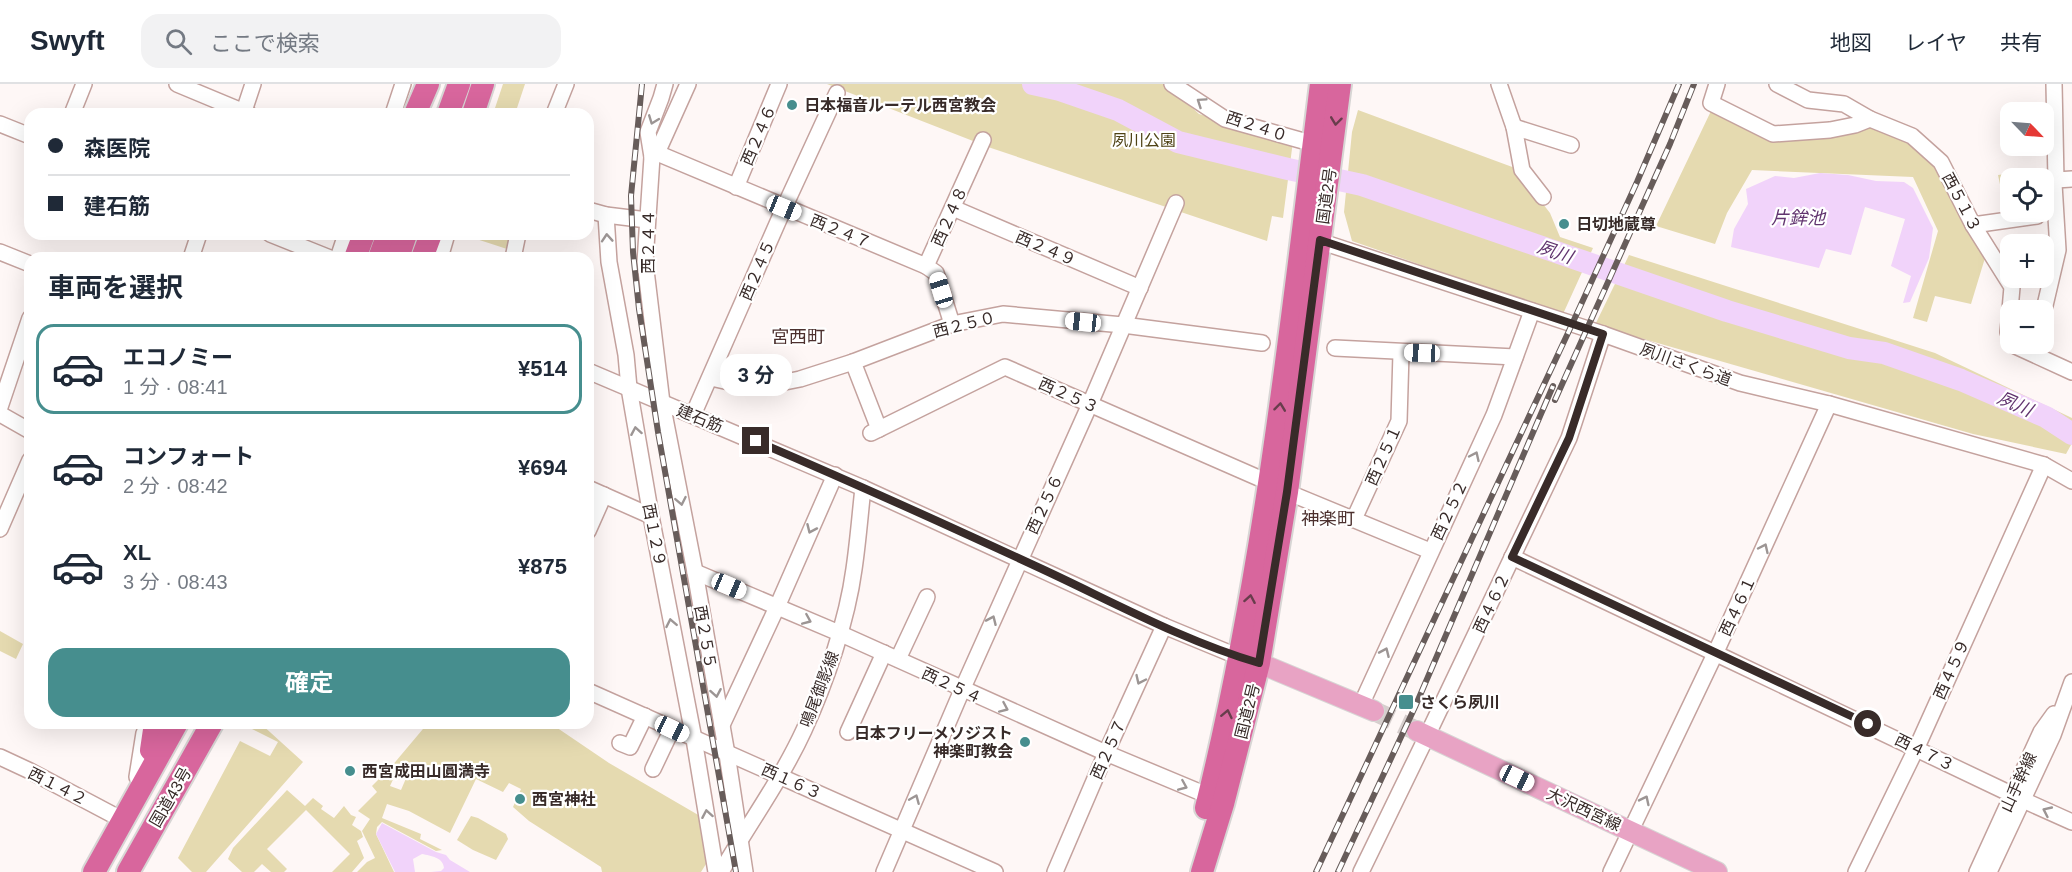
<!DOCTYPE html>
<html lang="ja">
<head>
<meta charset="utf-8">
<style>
	body { margin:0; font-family:Arial,"Noto Sans JP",sans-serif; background:#f2f2f3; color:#1f2937; height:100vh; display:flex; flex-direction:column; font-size:22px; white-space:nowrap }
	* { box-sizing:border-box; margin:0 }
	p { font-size:20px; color:#747a83 }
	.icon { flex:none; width:33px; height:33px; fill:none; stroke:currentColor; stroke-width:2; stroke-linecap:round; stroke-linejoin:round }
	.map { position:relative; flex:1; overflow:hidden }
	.side { position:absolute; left:24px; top:168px; width:570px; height:477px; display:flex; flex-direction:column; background:#fff; border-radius:18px; box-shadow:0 6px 24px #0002 }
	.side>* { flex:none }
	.guide { position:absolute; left:24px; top:24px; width:570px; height:132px; border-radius:18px; box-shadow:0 6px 24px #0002; display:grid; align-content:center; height:132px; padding:0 24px; background:#fff }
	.needle { width:39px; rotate:115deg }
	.controls { position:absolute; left:2000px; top:18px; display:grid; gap:12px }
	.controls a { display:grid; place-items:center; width:54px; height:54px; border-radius:12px; background:#fff; box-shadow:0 6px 24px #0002; font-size:30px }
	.end { position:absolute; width:27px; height:27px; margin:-14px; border:8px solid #382b29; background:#fff; box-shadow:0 0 0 3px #fff }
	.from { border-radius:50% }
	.bubble { position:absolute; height:42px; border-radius:18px; background:#fff; box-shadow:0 6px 24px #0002; font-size:20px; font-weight:700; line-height:42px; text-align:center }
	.car { position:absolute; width:18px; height:36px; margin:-18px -9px; border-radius:8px; box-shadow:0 0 4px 2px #0007; background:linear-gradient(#fff 24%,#345 0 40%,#fff 0 76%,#345 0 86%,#fff 0) }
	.guide b { display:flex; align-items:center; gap:21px; height:57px; font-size:22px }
	.guide b+b { border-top:2px solid #e0e1e3 }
	.guide i { width:15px; height:15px; background:#1f2937 }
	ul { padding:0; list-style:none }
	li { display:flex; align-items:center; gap:18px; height:90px; margin:0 12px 9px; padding:0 12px; border:3px solid transparent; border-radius:18px }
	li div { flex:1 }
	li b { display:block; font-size:22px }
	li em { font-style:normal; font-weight:700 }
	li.current { border-color:#468e8e }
	li>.icon { width:54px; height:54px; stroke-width:1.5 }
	h2 { padding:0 24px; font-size:27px; line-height:72px }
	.button { display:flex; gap:12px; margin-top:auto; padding:12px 24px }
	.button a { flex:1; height:69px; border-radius:18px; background:#468e8e; color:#fff; font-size:24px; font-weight:700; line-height:69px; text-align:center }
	header { display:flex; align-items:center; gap:36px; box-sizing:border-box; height:84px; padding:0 30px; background:#fff; border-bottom:2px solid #e0e1e3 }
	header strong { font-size:28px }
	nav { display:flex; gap:33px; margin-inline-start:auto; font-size:21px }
	.search { width:420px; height:54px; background:#f2f2f3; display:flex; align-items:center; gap:15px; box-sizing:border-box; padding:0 21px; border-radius:18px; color:#747a83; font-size:22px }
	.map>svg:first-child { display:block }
</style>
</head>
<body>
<header>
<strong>Swyft</strong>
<div class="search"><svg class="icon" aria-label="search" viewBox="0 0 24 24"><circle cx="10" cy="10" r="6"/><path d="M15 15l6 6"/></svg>ここで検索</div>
<nav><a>地図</a><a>レイヤ</a><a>共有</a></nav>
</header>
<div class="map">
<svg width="2072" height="788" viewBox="0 0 2072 788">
	<rect width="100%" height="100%" fill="#fef7f6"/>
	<g fill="#e5dab0">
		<path d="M503 0H525L515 30H493Z"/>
		<path d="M827 0H1163L1170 3 1199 30 1293 57 1283 134 1272 132 1267 157 991 64Z"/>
		<path d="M1358 26 1515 84 1550 129 1560 153 1593 164 1563 230 1352 157 1344 128 1352 48Z"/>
		<path d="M1711 27 1768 57 1869 42 1906 57 1936 82 1985 174 1971 220 1935 212 1927 238 1913 234 1938 147 1913 93 1752 86 1727 129 1715 160 1656 142Z"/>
		<path d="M2044 85V99L2043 94H2010V104L2001 105 1998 91Z"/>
		<path d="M461 150H505L511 152 507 165Z"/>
		<path d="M1629 171 1935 269 2072 334V359L2066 370 1973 350 1595 241Z"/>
		<path d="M0 547 23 560 16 575 0 567Z"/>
		<path d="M250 639H260L303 678 206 788H192L178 774 240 657 270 672 278 658 248 643Z"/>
		<path d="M428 639H550L609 679 700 732 706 780 701 788H602L601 783 529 737 513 723 521 705 509 699 503 708 476 695 450 749 409 727 387 720 382 734 421 750 420 755 442 766 436 767 382 738 377 743 376 750 394 788H357L367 778 375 774 362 747 370 735 358 727 377 708 372 702 390 684 396 689 390 702 401 706 407 692 391 683Z"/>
		<path d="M287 706 305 722 313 714 323 722 321 725 334 734 344 722 351 731 356 733 352 741 361 747 363 753 357 757 364 774 352 788H332L350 770 306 726 267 765 287 785 284 788H271L262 780 254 788H242L228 775 233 764Z"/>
		<path d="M471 732 478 734 506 750 508 755 496 776 473 766 457 756Z"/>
	</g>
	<g fill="#f1d3fa">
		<path d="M1820 89 1848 91 1876 97 1904 98 1913 104 1933 144 1929 174 1910 218 1903 219 1911 192 1891 182 1905 135 1865 123 1851 171 1826 165 1819 184 1731 163 1734 145 1748 120 1746 105 1775 92 1794 94Z"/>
		<path d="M382 739 436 768 446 771 450 776 470 788H431L441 787 444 784C443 773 431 772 422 770L413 775 415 788H395L376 750Z"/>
	</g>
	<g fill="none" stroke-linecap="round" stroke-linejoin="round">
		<path stroke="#f1d3fa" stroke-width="22" d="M1033 0 1060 6 1118 26 1178 58 1288 85 1362 101 1727 227 1849 264 1884 269 1961 296 2046 333 2072 350"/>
		<path stroke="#d6cecd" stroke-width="20" stroke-dasharray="20 10" stroke-linecap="butt" d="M1374 627 1417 647"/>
		<g stroke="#c4a29e" stroke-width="18">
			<g id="minor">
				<path d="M177 0 249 30"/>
				<path d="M665 0 661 14 648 48 652 73 645 178 662 319 695 488 727 670 745 788"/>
				<path d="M1172 0 1225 35 1314 60"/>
				<path d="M1499 0 1514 43 1522 86 1543 113"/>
				<path d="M1717 0 1711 19 1773 50 1830 46 1855 41 1870 35"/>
				<path d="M1777 0 1808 16 1844 20 1870 35 1912 52 1941 78 1973 141 2012 203 2010 226"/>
				<path d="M72 30 84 0"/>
				<path d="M243 30 253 0"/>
				<path d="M393 30 403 0"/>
				<path d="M554 30 566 0"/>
				<path d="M0 40 30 52"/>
				<path d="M1514 43 1571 61"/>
				<path d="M657 69 926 182"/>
				<path d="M652 73 657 69 688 0"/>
				<path d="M2056 96 2072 95"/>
				<path d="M736 103 779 0"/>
				<path d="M953 124 1140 204"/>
				<path d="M588 126 606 131 647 136"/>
				<path d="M606 131 609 178 626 271 629 304 651 432 694 655 716 788"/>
				<path d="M1973 141 2037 132"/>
				<path d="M270 150 330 174"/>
				<path d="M1313 155 1603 250 1740 299 1829 320 2044 381 2072 397"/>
				<path d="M0 168 30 180"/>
				<path d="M191 174 199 150"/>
				<path d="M338 174 346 150"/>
				<path d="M440 174 447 150"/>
				<path d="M513 174 518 150"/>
				<path d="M2010 229 2008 248 2010 254"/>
				<path d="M2043 230 2058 166 2054 100 2056 96 2054 0"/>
				<path d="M952 240 936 189 926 182 983 56"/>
				<path d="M2011 260 2072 288"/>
				<path d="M1335 264 1515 273"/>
				<path d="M853 278 879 345"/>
				<path d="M588 287 863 404 1164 542 1239 573"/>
				<path d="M711 294 738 300 770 301 800 295 853 278 952 240 1003 230 1123 241 1262 259"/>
				<path d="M0 323 30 234"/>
				<path d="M0 330 30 347"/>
				<path d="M693 331 784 124 837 9"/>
				<path d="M871 349 1005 283 1270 399"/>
				<path d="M588 404 651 432"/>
				<path d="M1287 408 1430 467"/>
				<path d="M1354 435 1399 337 1401 269"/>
				<path d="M0 445 30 376"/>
				<path d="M588 447 604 411"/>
				<path d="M1512 473C1679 553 1846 630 2013 711"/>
				<path d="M695 488 839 549 1106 669 1209 712"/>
				<path d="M898 575 927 513"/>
				<path d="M588 607 995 788"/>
				<path d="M1361 621 1494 331 1532 227"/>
				<path d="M722 641 777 523 835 391"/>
				<path d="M848 648 884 569"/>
				<path d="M620 659 630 663 645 632"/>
				<path d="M0 673 30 687 115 732"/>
				<path d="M653 685 672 645"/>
				<path d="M137 693 144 649"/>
				<path d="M2023 716 2072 738"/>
				<path d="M721 788C748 741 781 696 804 646 826 598 847 537 854 485 858 458 860 431 863 404"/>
				<path d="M884 788 962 606 1090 320 1176 119"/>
				<path d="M1055 788 1106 669 1164 542"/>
				<path d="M1361 788 1427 652 1569 354 1603 250"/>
				<path d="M1611 788 1715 570 1829 320"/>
				<path d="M1856 788 1917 663 2044 381"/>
				<path d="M1977 788 2041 648 2054 630"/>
				<path d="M1989 788 2053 651 2072 598"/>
			</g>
		</g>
		<g stroke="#d7d5d4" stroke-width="22">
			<g id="major">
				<path d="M1246 575 1259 579 1374 627"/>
				<path d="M1417 647 1717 788"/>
			</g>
		</g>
		<g stroke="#d7d5d4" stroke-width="26">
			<g id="highway">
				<path d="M415 30 428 0"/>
				<path d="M448 30 459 0"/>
				<path d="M473 30 483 0"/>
				<path d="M355 174 364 150"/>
				<path d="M379 174 388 150"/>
				<path d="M398 174 406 150"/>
				<path d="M422 174 431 150"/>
				<path d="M151 666 155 639"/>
				<path d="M1206 724C1265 486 1291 242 1321 0"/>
				<path d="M94 788 177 639"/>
				<path d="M128 788 212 639"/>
				<path d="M1202 788 1223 720 1259 579 1287 408 1340 0"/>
			</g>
		</g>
		<use href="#minor" stroke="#fff" stroke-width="15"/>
		<use href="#major" stroke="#e8a3c4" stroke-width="20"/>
		<use href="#highway" stroke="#d8669d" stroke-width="22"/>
		<g stroke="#675c5a" stroke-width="6">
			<g id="rail">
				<path d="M642 0 631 112 633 168 639 225 658 348 736 788"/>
				<path d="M1555 316 1670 60 1694 0"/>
				<path d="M1316 788 1568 249 1637 98 1679 0"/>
				<path d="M1338 788 1415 623 1553 302"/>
			</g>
		</g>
		<use href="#rail" stroke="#fff" stroke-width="4" stroke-dasharray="11" stroke-linecap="butt"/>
	</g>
	<defs><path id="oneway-chevron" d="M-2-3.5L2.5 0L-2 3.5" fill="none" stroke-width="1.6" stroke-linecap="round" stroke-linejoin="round" transform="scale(1.5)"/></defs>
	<g stroke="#9c9594">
		<use href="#oneway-chevron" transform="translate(1201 18) rotate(-146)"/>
		<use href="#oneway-chevron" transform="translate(653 36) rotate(111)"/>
		<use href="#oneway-chevron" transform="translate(607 154) rotate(-94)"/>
		<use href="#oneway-chevron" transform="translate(636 347) rotate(-100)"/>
		<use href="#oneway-chevron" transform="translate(1475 372) rotate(-65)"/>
		<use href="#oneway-chevron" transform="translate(681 417) rotate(79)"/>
		<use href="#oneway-chevron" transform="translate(811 445) rotate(114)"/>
		<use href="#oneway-chevron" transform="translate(1764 464) rotate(-65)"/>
		<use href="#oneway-chevron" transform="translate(807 536) rotate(23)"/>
		<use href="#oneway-chevron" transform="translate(992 536) rotate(-66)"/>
		<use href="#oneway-chevron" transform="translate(671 539) rotate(-101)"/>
		<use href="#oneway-chevron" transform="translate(1385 568) rotate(-66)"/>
		<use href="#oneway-chevron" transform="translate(1140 596) rotate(115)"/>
		<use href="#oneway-chevron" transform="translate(716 609) rotate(80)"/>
		<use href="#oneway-chevron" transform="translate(1004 624) rotate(24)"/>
		<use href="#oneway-chevron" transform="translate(1183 702) rotate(23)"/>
		<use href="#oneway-chevron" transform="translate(915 715) rotate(-67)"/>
		<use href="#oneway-chevron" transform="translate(1645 716) rotate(-64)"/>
		<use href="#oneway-chevron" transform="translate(2047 727) rotate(-155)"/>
		<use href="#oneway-chevron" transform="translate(707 730) rotate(-100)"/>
	</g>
	<g stroke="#683d4c">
		<use href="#oneway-chevron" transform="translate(1336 37) rotate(97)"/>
		<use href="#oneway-chevron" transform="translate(1280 323) rotate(-83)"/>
		<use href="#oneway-chevron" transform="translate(1250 515) rotate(-80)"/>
		<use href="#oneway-chevron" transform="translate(1227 630) rotate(-78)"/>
	</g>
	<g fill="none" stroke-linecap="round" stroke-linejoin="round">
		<path stroke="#382b29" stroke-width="8" d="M756 357C852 398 947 441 1042 485 1113 518 1184 557 1259 579L1287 408 1320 156 1603 250 1569 354 1512 473 1868 640"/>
	</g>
	<g fill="#468e8e" stroke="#fff" stroke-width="2">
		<circle cx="792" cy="21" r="6"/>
		<circle cx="1564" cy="140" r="6"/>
		<rect x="1398" y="610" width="16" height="16" rx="3"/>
		<circle cx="1025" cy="658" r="6"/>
		<circle cx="350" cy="687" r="6"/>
		<circle cx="520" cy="715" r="6"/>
	</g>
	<g text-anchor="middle" stroke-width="4.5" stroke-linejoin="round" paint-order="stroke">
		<g font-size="16" font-weight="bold" fill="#382b29" stroke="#fff" text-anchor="start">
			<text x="804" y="27">日本福音ルーテル西宮教会</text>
			<text x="1576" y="146">日切地蔵尊</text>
			<text x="1420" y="624">さくら夙川</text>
			<text x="1013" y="655" text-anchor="end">日本フリーメソジスト<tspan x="1013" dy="18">神楽町教会</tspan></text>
			<text x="362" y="693">西宮成田山圓満寺</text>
			<text x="532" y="721">西宮神社</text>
		</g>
		<g font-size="16" fill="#382b29" stroke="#fff">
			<text transform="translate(1257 42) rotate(18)" y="6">西２４０</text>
			<text transform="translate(758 51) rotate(-67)" y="6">西２４６</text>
			<text transform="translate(1326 112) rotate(-82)" y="6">国道2号</text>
			<text transform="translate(1962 118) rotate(62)" y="6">西５１３</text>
			<text transform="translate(949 132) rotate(-66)" y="6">西２４８</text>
			<text transform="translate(841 147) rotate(22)" y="6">西２４７</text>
			<text transform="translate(648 158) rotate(-90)" y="6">西２４４</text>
			<text transform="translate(1046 164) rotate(23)" y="6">西２４９</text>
			<text transform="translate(757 186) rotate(-67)" y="6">西２４５</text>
			<text transform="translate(964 240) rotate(-14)" y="6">西２５０</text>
			<text transform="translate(1686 280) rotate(20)" y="6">夙川さくら道</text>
			<text transform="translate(1069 311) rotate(24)" y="6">西２５３</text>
			<text transform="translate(700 334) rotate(22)" y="6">建石筋</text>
			<text transform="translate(1383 371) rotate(-66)" y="6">西２５１</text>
			<text transform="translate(1044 420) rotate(-65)" y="6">西２５６</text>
			<text transform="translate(1449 426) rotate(-65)" y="6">西２５２</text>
			<text transform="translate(655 451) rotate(79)" y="6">西１２９</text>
			<text transform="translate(1491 519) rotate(-65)" y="6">西４６２</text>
			<text transform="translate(1737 522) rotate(-65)" y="6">西４６１</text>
			<text transform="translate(706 553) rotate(80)" y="6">西２５５</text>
			<text transform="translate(1951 585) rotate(-66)" y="6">西４５９</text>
			<text transform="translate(952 601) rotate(25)" y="6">西２５４</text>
			<text transform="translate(819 605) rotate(-69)" y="6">鳴尾御影線</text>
			<text transform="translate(1247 627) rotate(-76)" y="6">国道2号</text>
			<text transform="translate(1108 665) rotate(-66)" y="6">西２５７</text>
			<text transform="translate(1925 668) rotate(26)" y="6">西４７３</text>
			<text transform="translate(792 697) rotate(24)" y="6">西１６３</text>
			<text transform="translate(2018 698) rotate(-65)" y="6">山手幹線</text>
			<text transform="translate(58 702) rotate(27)" y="6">西１４２</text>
			<text transform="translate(170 713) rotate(-60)" y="6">国道43号</text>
			<text transform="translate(1584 725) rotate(25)" y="6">大沢西宮線</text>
		</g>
		<g font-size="16" fill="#4f4316" stroke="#fff">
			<text x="1144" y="62">夙川公園</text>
		</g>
		<g font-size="18" font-style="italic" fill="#61346f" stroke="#fff">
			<text x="1798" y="140">片鉾池</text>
			<text transform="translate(1555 168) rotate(19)" y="6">夙川</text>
			<text transform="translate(2015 320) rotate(24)" y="6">夙川</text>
		</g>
		<g font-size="18" fill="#4c302e" stroke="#fff">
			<text x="798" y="259">宮西町</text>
			<text x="1328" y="441">神楽町</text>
		</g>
	</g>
</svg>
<div class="controls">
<a><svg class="needle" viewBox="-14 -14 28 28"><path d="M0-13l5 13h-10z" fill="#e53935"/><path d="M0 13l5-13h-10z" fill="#747a83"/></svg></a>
<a><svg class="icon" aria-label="locate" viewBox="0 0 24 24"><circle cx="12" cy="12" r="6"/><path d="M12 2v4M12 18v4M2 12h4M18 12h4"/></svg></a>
<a>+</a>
<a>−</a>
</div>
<i class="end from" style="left:1868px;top:640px"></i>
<i class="end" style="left:756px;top:357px"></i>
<div class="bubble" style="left:720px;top:270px;width:72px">3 分</div>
<i class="car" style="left:784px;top:124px;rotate:112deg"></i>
<i class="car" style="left:941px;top:206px;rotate:343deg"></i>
<i class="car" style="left:1083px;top:238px;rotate:276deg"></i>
<i class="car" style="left:1422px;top:269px;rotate:272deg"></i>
<i class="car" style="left:729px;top:502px;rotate:113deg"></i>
<i class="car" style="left:672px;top:645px;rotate:115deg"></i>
<i class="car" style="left:1517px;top:694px;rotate:115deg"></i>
<div class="guide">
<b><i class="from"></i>森医院</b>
<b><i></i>建石筋</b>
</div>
<section class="side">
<h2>車両を選択</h2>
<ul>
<li class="current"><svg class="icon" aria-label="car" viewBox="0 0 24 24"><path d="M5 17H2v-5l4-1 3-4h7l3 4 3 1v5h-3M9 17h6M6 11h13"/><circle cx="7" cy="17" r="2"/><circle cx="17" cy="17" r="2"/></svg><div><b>エコノミー</b><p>1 分 · 08:41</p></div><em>¥514</em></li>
<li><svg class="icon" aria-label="car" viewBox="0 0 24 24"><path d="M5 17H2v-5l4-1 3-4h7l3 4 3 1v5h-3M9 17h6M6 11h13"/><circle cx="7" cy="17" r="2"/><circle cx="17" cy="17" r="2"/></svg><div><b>コンフォート</b><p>2 分 · 08:42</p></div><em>¥694</em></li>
<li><svg class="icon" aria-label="car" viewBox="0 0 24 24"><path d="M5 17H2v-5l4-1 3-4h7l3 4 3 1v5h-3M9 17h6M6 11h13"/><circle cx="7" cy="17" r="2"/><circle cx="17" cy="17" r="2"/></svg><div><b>XL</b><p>3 分 · 08:43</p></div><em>¥875</em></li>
</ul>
<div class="button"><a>確定</a></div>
</section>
</div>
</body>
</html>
